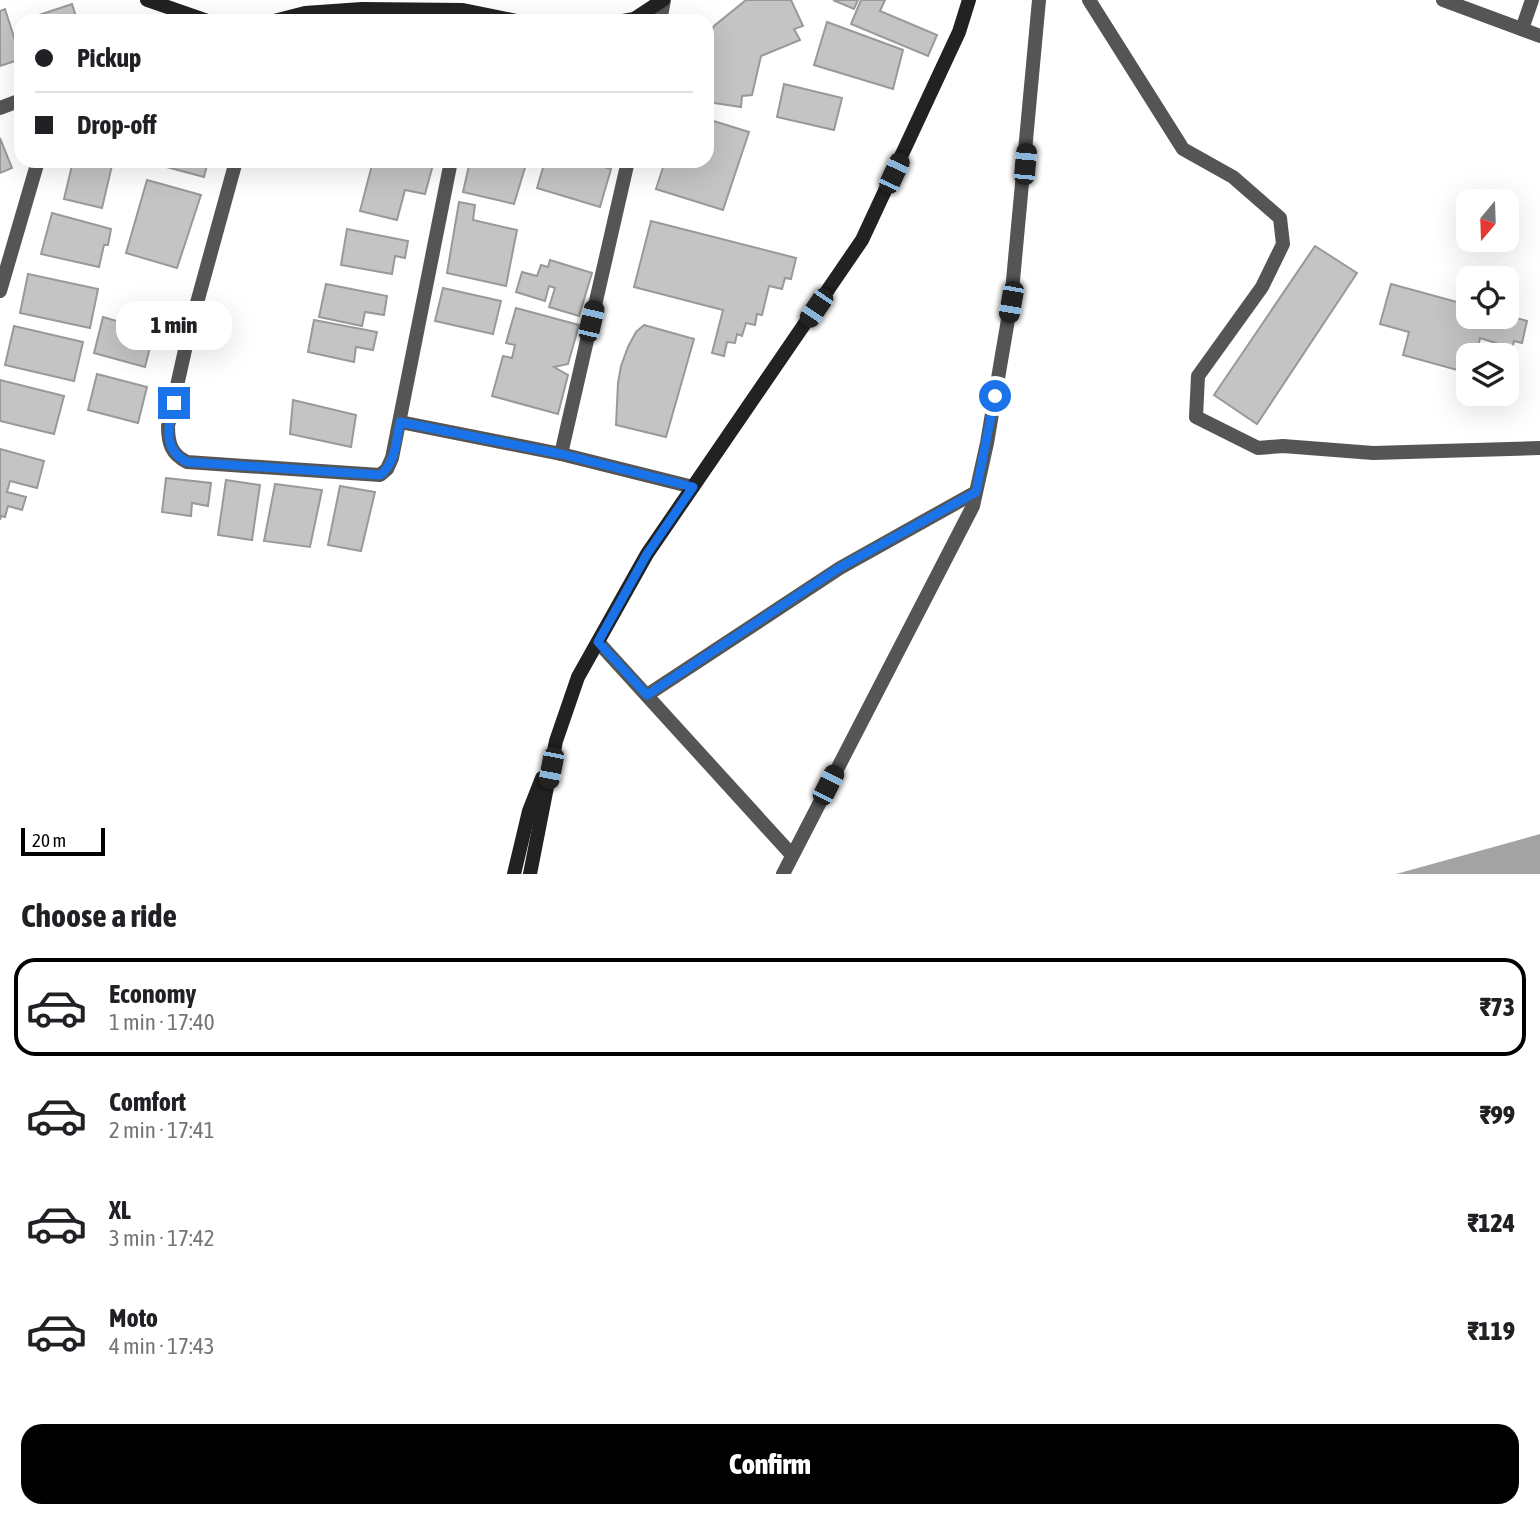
<!DOCTYPE html>
<html lang="en">
<head>
<meta charset="utf-8">
<style>
	body { margin:0; font-family:"Asap Condensed",sans-serif; background:#f2f2f2; color:#202124; height:100vh; display:flex; flex-direction:column; font-size:26px; white-space:nowrap }
	* { box-sizing:border-box; margin:0 }
	p { font-size:23px; color:#757577 }
	.icon { flex:none; width:38px; height:38px; fill:none; stroke:currentColor; stroke-width:2; stroke-linecap:round; stroke-linejoin:round }
	.map { position:relative; height:874px; overflow:hidden }
	.details { display:flex; flex-direction:column; background:#fff; flex:1 }
	.details>* { flex:none }
	.top-card { position:absolute; left:14px; top:14px; width:700px; height:154px; border-radius:21px; box-shadow:0 7px 28px #0002; display:grid; align-content:center; height:154px; padding:0 21px; background:#fff }
	.needle { width:46px; rotate:199deg }
	.tools { position:absolute; left:1456px; top:189px; display:grid; gap:14px }
	.tools a { display:grid; place-items:center; width:63px; height:63px; border-radius:14px; background:#fff; box-shadow:0 7px 28px #0002; font-size:35px }
	.scale { position:absolute; left:21px; bottom:18px; width:84px; box-sizing:border-box; padding-left:7px; border:4px solid #000; border-top:0; font-size:19px; line-height:24px; white-space:nowrap; color:#000; -webkit-text-stroke:5px #fff; paint-order:stroke }
	.end { position:absolute; width:32px; height:32px; margin:-16px; border:9px solid #1a73e8; background:#fff; box-shadow:0 0 0 4px #fff }
	.from { border-radius:50% }
	.bubble { position:absolute; height:49px; border-radius:21px; background:#fff; box-shadow:0 7px 28px #0002; font-size:23px; font-weight:800; line-height:49px; text-align:center }
	.car { position:absolute; width:21px; height:42px; margin:-21px -10px; border-radius:9px; box-shadow:0 0 5px 2px #0007; background:linear-gradient(#222 24%,#8ab4d8 0 40%,#222 0 76%,#8ab4d8 0 86%,#222 0) }
	.top-card b { display:flex; align-items:center; gap:24px; height:66px; font-size:26px }
	.top-card b+b { border-top:2px solid #e0e0e0 }
	.top-card i { width:18px; height:18px; background:#202124 }
	ul { padding:0; list-style:none }
	li { display:flex; align-items:center; gap:21px; height:98px; margin:0 14px 10px; padding:0 7px; border:4px solid transparent; border-radius:21px }
	li div { flex:1 }
	li b { display:block; font-size:26px }
	li em { font-style:normal; font-weight:800 }
	li.current { border-color:#000 }
	li>.icon { width:63px; height:63px; stroke-width:1.5 }
	h2 { padding:0 21px; font-size:32px; line-height:84px }
	.cta { display:flex; gap:14px; margin-top:auto; padding:14px 21px }
	.cta a { flex:1; height:80px; border-radius:21px; background:#000; color:#fff; font-size:28px; font-weight:800; line-height:80px; text-align:center }
	.map>svg:first-child { display:block }
</style>
</head>
<body>
<div class="map">
<svg width="1540" height="874" viewBox="0 0 1540 874">
	<rect width="100%" height="100%" fill="#fff"/>
	<path fill="#a3a3a3" d="M1540 834V874H1396Z"/>
	<g fill="#c4c4c4" stroke="#999" stroke-width="2">
		<path d="M746 0H791L803 26 794 29 800 40 761 56 752 95 742 96 741 107 707 102V40L714 26Z"/>
		<path d="M833 0H858L854 9Z"/>
		<path d="M861 0H885L880 11 937 35 928 56 851 24Z"/>
		<path d="M72 4 76 17 65 21 27 19Z"/>
		<path d="M5 9 21 59 0 66V11Z"/>
		<path d="M827 22 903 50 893 89 814 65Z"/>
		<path d="M784 84 842 98 834 130 777 117Z"/>
		<path d="M707 119 749 132 723 210 656 189 665 161H707Z"/>
		<path d="M0 138 12 168 0 173Z"/>
		<path d="M73 161H113L102 208 64 199Z"/>
		<path d="M144 161H208L204 177Z"/>
		<path d="M373 161H434L425 194 405 190 397 220 360 211Z"/>
		<path d="M470 161H527L514 204 463 192Z"/>
		<path d="M545 161H583L611 169 600 207 537 188Z"/>
		<path d="M147 180 201 195 177 268 126 253Z"/>
		<path d="M459 202 475 205 473 220 517 230 506 286 447 273Z"/>
		<path d="M52 213 111 229 108 245H104L99 267 41 254Z"/>
		<path d="M651 221 796 258 791 279 785 278 782 289 769 286 762 315 757 314 755 325 746 323 742 336 737 334 735 343 727 342 724 356 712 353 723 310 634 287Z"/>
		<path d="M347 229 408 241 405 258 395 256 392 274 341 265Z"/>
		<path d="M1315 246 1357 273 1257 424 1214 395Z"/>
		<path d="M550 260 592 273 579 316 549 307 555 288 549 286 545 301 516 292 522 272 537 276 541 265 548 267Z"/>
		<path d="M28 274 98 289 90 328 20 313Z"/>
		<path d="M326 284 387 296 384 315 365 312 362 326 319 317Z"/>
		<path d="M1391 284 1468 305V317L1507 315 1527 321 1522 343 1514 341 1509 361 1507 360V355H1493L1496 343 1480 338 1476 355H1468V373L1403 355 1409 332 1380 324Z"/>
		<path d="M443 288 501 301 493 334 435 321Z"/>
		<path d="M516 308 579 325 568 364 554 367 568 375 558 414 492 396 503 356 512 358 515 345 506 343Z"/>
		<path d="M103 317 154 332 145 367 94 353Z"/>
		<path d="M314 320 377 332 373 350 356 347 354 362 308 352Z"/>
		<path d="M644 325 694 339 666 437 616 425 618 383 621 366 628 347 636 332Z"/>
		<path d="M14 326 83 342 74 381 5 365Z"/>
		<path d="M97 374 147 387 138 423 88 410Z"/>
		<path d="M0 380 64 396 54 434 0 421Z"/>
		<path d="M293 400 356 415 351 447 290 434Z"/>
		<path d="M0 449 44 461 37 488 10 481 7 492 26 497 22 510 8 506 5 517 1 516 0 520Z"/>
		<path d="M166 478 211 483 208 506 192 503 191 516 162 512Z"/>
		<path d="M226 480 260 485 252 540 218 535Z"/>
		<path d="M275 484 322 490 310 547 264 541Z"/>
		<path d="M340 486 375 492 361 551 328 545Z"/>
	</g>
	<g fill="none" stroke-linecap="round" stroke-linejoin="round">
		<g stroke="#555" stroke-width="14">
			<path d="M1089 0 1183 149 1233 177 1280 218 1283 244 1262 287 1198 376 1196 417 1258 448 1283 446 1373 453 1540 448"/>
			<path d="M1443 0 1540 36"/>
			<path d="M660 21 664 0"/>
			<path d="M1522 29 1532 0"/>
			<path d="M0 108 21 100"/>
			<path d="M236 161 189 332 168 426C168 443 171 454 187 462L380 475 387 469 392 458 451 161"/>
			<path d="M0 291 38 161"/>
			<path d="M400 422 561 454 693 487"/>
			<path d="M561 454 628 161"/>
			<path d="M598 642 792 855"/>
			<path d="M647 695 840 568 976 492"/>
			<path d="M783 874 973 506 987 443 1011 302 1039 0"/>
		</g>
		<g stroke="#222" stroke-width="14">
			<path d="M147 0 208 21"/>
			<path d="M274 21 305 13 362 9 463 10 517 21"/>
			<path d="M623 21 634 19 663 0"/>
			<path d="M514 874 529 811 542 778"/>
			<path d="M530 874 556 741 578 677 647 554 862 240 959 32 969 0"/>
		</g>
	</g>
	<g fill="none" stroke-linecap="round" stroke-linejoin="round">
		<path stroke="#1a73e8" stroke-width="9" d="M174 403C168 426 162 449 187 462L380 475C396 463 396 440 400 422L561 454 693 487 647 554 598 642 647 695 839 568 976 492 995 396"/>
	</g>
</svg>
<div class="tools">
<a><svg class="needle" viewBox="-14 -14 28 28"><path d="M0-13l5 13h-10z" fill="#e53935"/><path d="M0 13l5-13h-10z" fill="#757577"/></svg></a>
<a><svg class="icon" aria-label="locate" viewBox="0 0 24 24"><circle cx="12" cy="12" r="6"/><path d="M12 2v4M12 18v4M2 12h4M18 12h4"/></svg></a>
<a><svg class="icon" aria-label="layers" viewBox="0 0 24 24"><path d="M12 4l9 5-9 5-9-5zM3 14l9 5 9-5"/></svg></a>
</div>
<div class="scale">20 m</div>
<i class="end from" style="left:995px;top:396px"></i>
<i class="end" style="left:174px;top:403px"></i>
<div class="bubble" style="left:116px;top:301px;width:116px">1 min</div>
<i class="car" style="left:1025px;top:164px;rotate:5deg"></i>
<i class="car" style="left:894px;top:173px;rotate:25deg"></i>
<i class="car" style="left:1011px;top:302px;rotate:190deg"></i>
<i class="car" style="left:816px;top:308px;rotate:214deg"></i>
<i class="car" style="left:591px;top:321px;rotate:13deg"></i>
<i class="car" style="left:551px;top:768px;rotate:191deg"></i>
<i class="car" style="left:828px;top:785px;rotate:27deg"></i>
<div class="top-card">
<b><i class="from"></i>Pickup</b>
<b><i></i>Drop-off</b>
</div>
</div>
<section class="details">
<h2>Choose a ride</h2>
<ul>
<li class="current"><svg class="icon" aria-label="car" viewBox="0 0 24 24"><path d="M5 17H2v-5l4-1 3-4h7l3 4 3 1v5h-3M9 17h6M6 11h13"/><circle cx="7" cy="17" r="2"/><circle cx="17" cy="17" r="2"/></svg><div><b>Economy</b><p>1 min · 17:40</p></div><em>₹73</em></li>
<li><svg class="icon" aria-label="car" viewBox="0 0 24 24"><path d="M5 17H2v-5l4-1 3-4h7l3 4 3 1v5h-3M9 17h6M6 11h13"/><circle cx="7" cy="17" r="2"/><circle cx="17" cy="17" r="2"/></svg><div><b>Comfort</b><p>2 min · 17:41</p></div><em>₹99</em></li>
<li><svg class="icon" aria-label="car" viewBox="0 0 24 24"><path d="M5 17H2v-5l4-1 3-4h7l3 4 3 1v5h-3M9 17h6M6 11h13"/><circle cx="7" cy="17" r="2"/><circle cx="17" cy="17" r="2"/></svg><div><b>XL</b><p>3 min · 17:42</p></div><em>₹124</em></li>
<li><svg class="icon" aria-label="car" viewBox="0 0 24 24"><path d="M5 17H2v-5l4-1 3-4h7l3 4 3 1v5h-3M9 17h6M6 11h13"/><circle cx="7" cy="17" r="2"/><circle cx="17" cy="17" r="2"/></svg><div><b>Moto</b><p>4 min · 17:43</p></div><em>₹119</em></li>
</ul>
<div class="cta"><a>Confirm</a></div>
</section>
</body>
</html>
